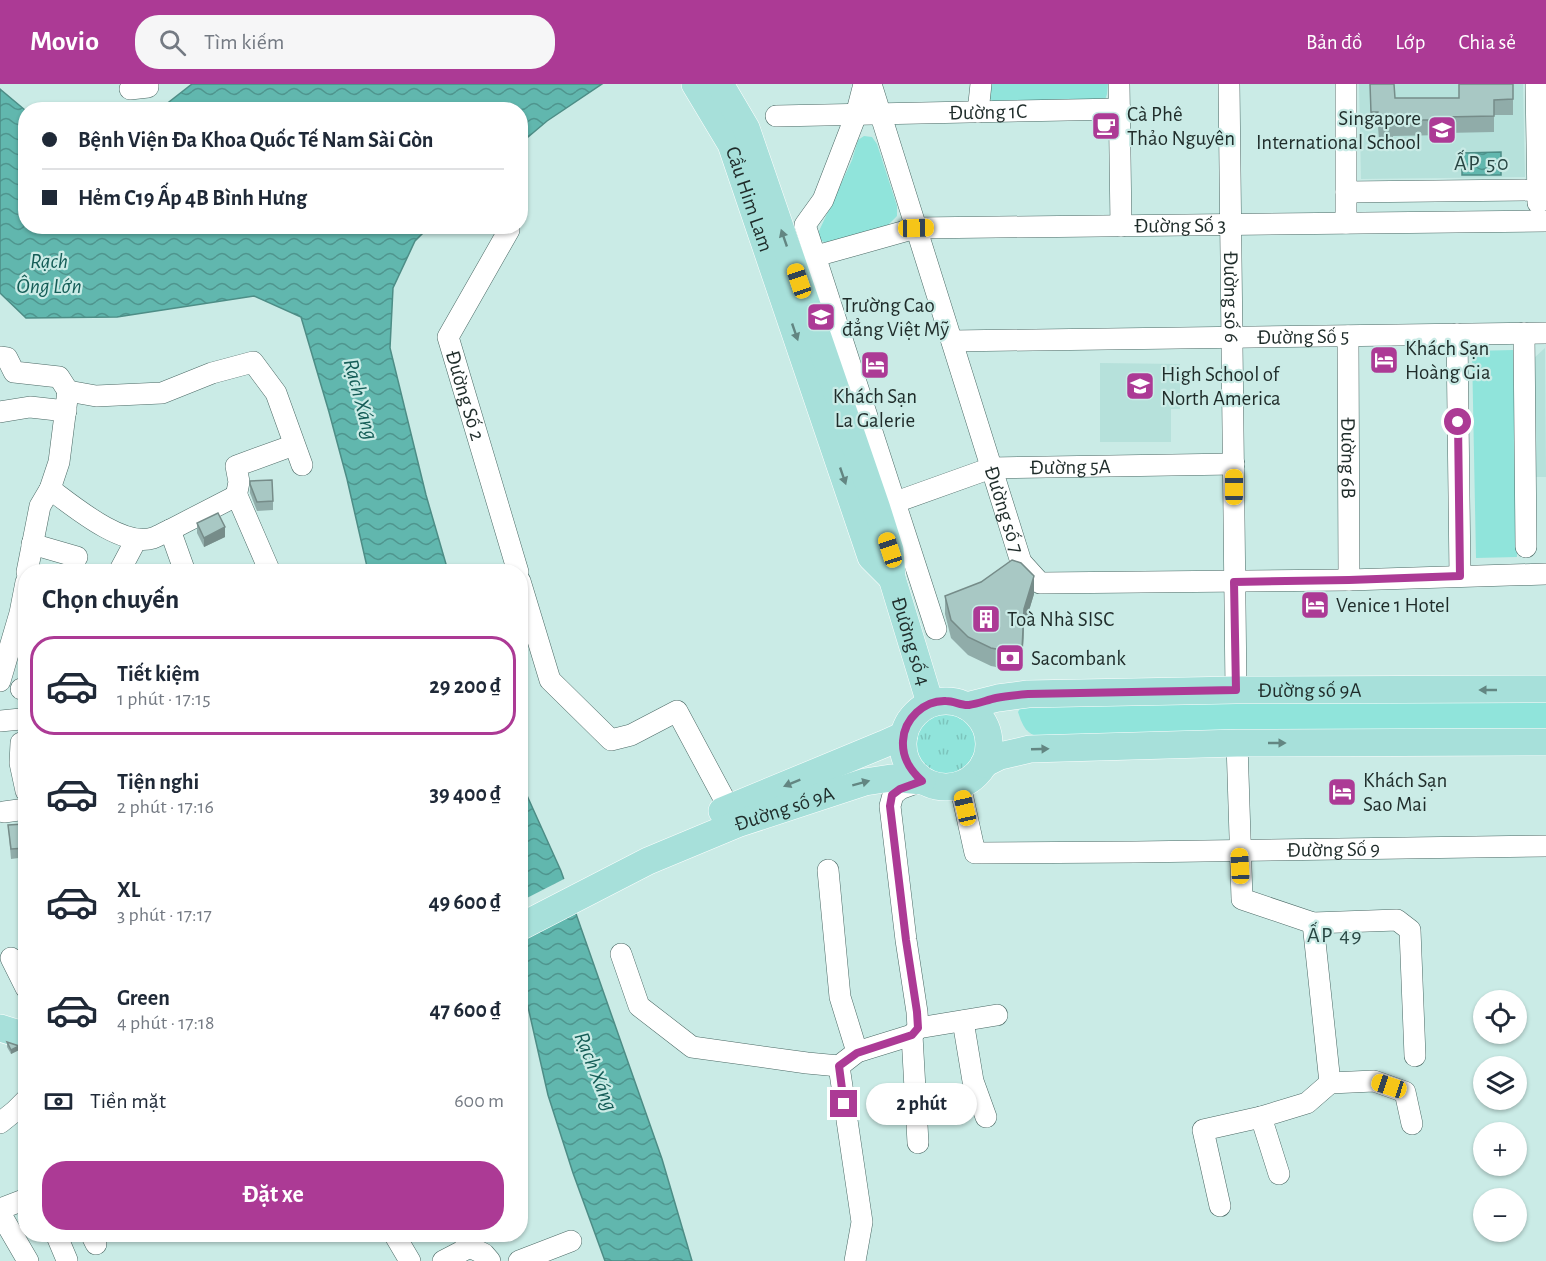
<!DOCTYPE html>
<html lang="vi">
<head>
<meta charset="utf-8">
<style>
	body { margin:0; font-family:"Alegreya Sans",sans-serif; background:#f6f6f7; color:#1f2937; height:100vh; display:flex; flex-direction:column; font-size:22px; white-space:nowrap }
	* { box-sizing:border-box; margin:0 }
	p { font-size:20px; color:#747a83 }
	.icon { flex:none; width:33px; height:33px; fill:none; stroke:currentColor; stroke-width:2; stroke-linecap:round; stroke-linejoin:round }
	.map { position:relative; flex:1; overflow:hidden }
	.details { position:absolute; left:18px; top:480px; width:510px; height:678px; display:flex; flex-direction:column; background:#fff; border-radius:24px; box-shadow:0 2px 4px #0004 }
	.details>* { flex:none }
	.guide { position:absolute; left:18px; top:18px; width:510px; height:132px; border-radius:24px; box-shadow:0 2px 4px #0004; display:grid; align-content:center; height:132px; padding:0 24px; background:#fff }
	.buttons { position:absolute; left:1473px; top:906px; display:grid; gap:12px }
	.buttons a { display:grid; place-items:center; width:54px; height:54px; border-radius:50%; background:#fff; box-shadow:0 2px 4px #0004; font-size:30px }
	.end { position:absolute; width:27px; height:27px; margin:-14px; border:8px solid #ac3a95; background:#fff; box-shadow:0 0 0 3px #fff }
	.from { border-radius:50% }
	.bubble { position:absolute; height:42px; border-radius:21px; background:#fff; box-shadow:0 2px 4px #0004; font-size:20px; font-weight:700; line-height:42px; text-align:center }
	.car { position:absolute; width:18px; height:36px; margin:-18px -9px; border-radius:8px; box-shadow:0 0 4px 2px #0007; background:linear-gradient(#f5c518 24%,#345 0 40%,#f5c518 0 76%,#345 0 86%,#f5c518 0) }
	.guide b { display:flex; align-items:center; gap:21px; height:57px; font-size:22px }
	.guide b+b { border-top:2px solid #e0e1e3 }
	.guide i { width:15px; height:15px; background:#1f2937 }
	ul { padding:0; list-style:none }
	li { display:flex; align-items:center; gap:18px; height:99px; margin:0 12px 9px; padding:0 12px; border:3px solid transparent; border-radius:24px }
	li div { flex:1 }
	li b { display:block; font-size:22px }
	li em { font-style:normal; font-weight:700 }
	li.selected { border-color:#ac3a95 }
	li>.icon { width:54px; height:54px; stroke-width:1.5 }
	h2 { padding:0 24px; font-size:27px; line-height:72px }
	.pay { display:flex; align-items:center; gap:15px; height:66px; padding:0 24px; font-size:22px }
	.pay p { margin-inline-start:auto }
	.button { display:flex; gap:12px; margin-top:auto; padding:12px 24px }
	.button a { flex:1; height:69px; border-radius:24px; background:#ac3a95; color:#fff; font-size:24px; font-weight:700; line-height:69px; text-align:center }
	header { display:flex; align-items:center; gap:36px; box-sizing:border-box; height:84px; padding:0 30px; background:#ac3a95; color:#fff }
	header strong { font-size:28px }
	nav { display:flex; gap:33px; margin-inline-start:auto; font-size:21px }
	.search { width:420px; height:54px; background:#f6f6f7; display:flex; align-items:center; gap:15px; box-sizing:border-box; padding:0 21px; border-radius:24px; color:#747a83; font-size:22px }
	.map>svg:first-child { display:block }
</style>
</head>
<body>
<header>
<strong>Movio</strong>
<div class="search"><svg class="icon" aria-label="search" viewBox="0 0 24 24"><circle cx="10" cy="10" r="6"/><path d="M15 15l6 6"/></svg>Tìm kiếm</div>
<nav><a>Bản đồ</a><a>Lớp</a><a>Chia sẻ</a></nav>
</header>
<div class="map">
<svg width="1546" height="1177" viewBox="0 0 1546 1177">
	<defs>
		<pattern id="grass-tufts" width="24" height="20" patternUnits="userSpaceOnUse" patternTransform="scale(1.5)"><rect width="24" height="20" fill="#90e4db"/><path d="M3 7l-1-3M5 7V3M7 7l1-3M15 17l-1-3M17 17v-4M19 17l1-3" fill="none" stroke="#7cc4bc"/></pattern>
		<pattern id="water-waves" width="16" height="10" patternUnits="userSpaceOnUse" patternTransform="scale(1.5)"><rect width="16" height="10" fill="#61b7ae"/><path d="M0 5q4-4 8 0t8 0" fill="none" stroke="#4f958e"/></pattern>
	</defs>
	<rect width="100%" height="100%" fill="#caebe6"/>
	<g fill="#b6e1db">
		<path d="M1359 0H1523L1525 93 1361 95Z"/>
		<path d="M1545 264 1546 393H1534L1533 275Z"/>
		<path d="M1100 279 1180 280V325H1171V358H1100Z"/>
	</g>
	<circle fill="url(#grass-tufts)" cx="944" cy="660" r="32"/>
	<g fill="#90e4db">
		<path d="M989 0H1108L1107 10 1105 16 995 19 989 14Z"/>
		<path d="M864 52 872 53 877 60 897 122V132L883 146 829 160 822 157 818 153 819 147 852 76 858 56Z"/>
		<path d="M1513 266 1517 473 1476 474 1472 267Z"/>
		<path d="M1546 613V650L1042 654C1026 650 1023 643 1018 628L1022 621Z"/>
	</g>
	<g fill="url(#water-waves)" stroke="#4d8d86" stroke-width="1.5">
		<path d="M192 0H602L547 37 521 59 520 26 160 25Z"/>
		<path d="M0 5 25 26 26 142 429 143 415 157 393 204 390 264 426 411 448 487H368L347 395 329 328 301 233 254 212 117 233 26 234 0 209Z"/>
		<path d="M1501 68V91H1462V69Z"/>
		<path d="M520 696 561 787 662 1075 692 1177H605L573 1089 548 1011 521 892Z"/>
	</g>
	<path fill="#caebe6" d="M566 794 575 821 521 849V817Z"/>
	<g fill="none" stroke-linecap="round" stroke-linejoin="round">
		<g stroke="#4b6965" stroke-width="22">
			<g id="minor">
				<path d="M864 0 856 31 823 116 805 141 936 545"/>
				<path id="s1" d="M871 0 1021 478 1040 499 1349 496 1546 490"/>
				<path d="M1119 0 1121 142"/>
				<path id="s2" d="M1229 0 1236 606"/>
				<path d="M1346 0V139"/>
				<path d="M1536 0 1538 119"/>
				<path d="M130 5 148 3V0"/>
				<path d="M978 28 981 0"/>
				<path id="s3" d="M776 32 1120 25"/>
				<path d="M1346 108 1537 106"/>
				<path id="s4" d="M509 146 448 253 518 488"/>
				<path id="s5" d="M816 172 916 144 1546 137"/>
				<path d="M1524 249 1526 463"/>
				<path d="M1457 250 1460 492"/>
				<path id="s6" d="M1348 252 1349 496"/>
				<path id="s7" d="M952 257 1546 249"/>
				<path d="M0 273 7 274 14 288 59 293 68 307"/>
				<path d="M68 307 96 312 162 309 212 289 253 278 276 309 302 381"/>
				<path d="M0 328 30 323 66 327"/>
				<path d="M50 405C73 422 123 464 153 454 159 452 165 448 170 446L185 488"/>
				<path d="M236 413 239 398 236 382 294 361"/>
				<path id="s8" d="M882 423 991 384 1234 380"/>
				<path d="M170 446 232 414H238L270 488"/>
				<path d="M32 460 77 473"/>
				<path d="M27 488 40 422 50 405 59 378 68 307"/>
				<path d="M119 488 136 456"/>
				<path d="M520 497 550 596 611 656 631 651 677 627 729 724"/>
				<path d="M0 597 20 529 26 498"/>
				<path d="M21 605 26 606"/>
				<path d="M0 637 21 635 26 633"/>
				<path d="M26 657 21 659 20 679 26 707"/>
				<path d="M1237 659 1242 815 1313 839 1397 836 1410 846 1415 972"/>
				<path id="s9" d="M960 701 975 769 1136 768 1546 762"/>
				<path d="M4 728 26 725"/>
				<path d="M828 786 840 913 857 968"/>
				<path d="M621 870 639 922 692 963 807 979 839 982"/>
				<path d="M11 874 26 904"/>
				<path d="M963 937 973 997 986 1033"/>
				<path d="M918 944 997 931"/>
				<path d="M912 951 918 1059"/>
				<path d="M1330 999 1374 997 1405 1008 1412 1040"/>
				<path d="M0 1039 15 1027 26 1016"/>
				<path d="M1279 1090 1261 1033 1307 1019 1330 999 1313 839"/>
				<path d="M1220 1122 1203 1046 1261 1033"/>
				<path d="M0 1125 26 1115"/>
				<path d="M0 1129 28 1177"/>
				<path d="M56 1150 67 1176"/>
				<path d="M91 1150 96 1160"/>
				<path d="M394 1150 410 1177"/>
				<path d="M463 1150 470 1163 484 1170 490 1177"/>
				<path d="M443 1177 470 1163"/>
				<path d="M519 1177 571 1157"/>
				<path d="M855 1177 862 1138 839 982 857 968 912 951 918 944 917 928 906 856 890 722 893 711 900 705 922 697"/>
			</g>
		</g>
		<g stroke="#fff" stroke-width="28">
			<g id="major">
				<path id="s10" d="M695 0 731 60 871 473 892 494"/>
				<path id="s11" d="M720 0 746 44 877 425 890 466 892 494 930 619"/>
				<circle cx="946" cy="660" r="43"/>
				<path id="s12" d="M966 622 998 614 1028 610 1236 606 1546 605"/>
				<path d="M984 680 1000 672 1030 665 1237 659 1546 658"/>
				<path d="M722 727 884 660 904 651"/>
				<path id="s13" d="M520 843 648 777 737 740 865 698 891 694 922 697"/>
				<path d="M0 944 26 952"/>
			</g>
		</g>
		<use href="#minor" stroke="#fff" stroke-width="21"/>
		<use href="#major" stroke="#a7e0da" stroke-width="27"/>
	</g>
	<g fill="#90aca9">
		<path d="M1370 0 1395 14H1459L1513 0V31H1494V48L1445 49V51L1393 52V55H1379L1378 43H1371Z"/>
		<path d="M250 400 273 417V426L257 427 250 409Z"/>
		<path d="M197 439 225 453 204 463 197 449Z"/>
		<path d="M1034 510 1024 543 1022 584 1007 585 991 582 968 571 951 554 945 530V512Z"/>
		<path d="M8 741 26 750V773L11 775Z"/>
		<path d="M7 958 19 966 11 970 7 963Z"/>
	</g>
	<g fill="#768c89">
		<path d="M225 443V453L204 463V454Z"/>
		<path d="M1034 492V510L1024 543 1022 584 1024 525Z"/>
		<path d="M19 962V966L11 970V966Z"/>
	</g>
	<g fill="#a8c8c4" stroke="#768c89" stroke-width="1.5">
		<path d="M1370 0H1394L1395 14H1459V0H1513V15L1494 16V32L1445 33V36H1393V40H1379L1378 28H1371Z"/>
		<path d="M272 396 273 417 257 418 250 400V397Z"/>
		<path d="M218 429 225 443 204 454 197 439Z"/>
		<path d="M1012 476 1021 479 1034 492 1024 525 1022 566 1007 567 991 564 968 553 951 536 945 512 981 498Z"/>
		<path d="M24 740 26 764 11 765 8 741Z"/>
		<path d="M7 958 19 962 11 966Z"/>
	</g>
	<defs><path id="oneway-solid" d="M-6-.8H1V-3.2L6.5 0L1 3.2V.8H-6Z" transform="scale(1.5)"/></defs>
	<g fill="#638682">
		<use href="#oneway-solid" transform="translate(784 154) rotate(-109)"/>
		<use href="#oneway-solid" transform="translate(795 248) rotate(71)"/>
		<use href="#oneway-solid" transform="translate(843 392) rotate(71)"/>
		<use href="#oneway-solid" transform="translate(1488 606) rotate(180)"/>
		<use href="#oneway-solid" transform="translate(1277 659)"/>
		<use href="#oneway-solid" transform="translate(1040 665) rotate(-2)"/>
		<use href="#oneway-solid" transform="translate(792 699) rotate(158)"/>
		<use href="#oneway-solid" transform="translate(861 699) rotate(-15)"/>
	</g>
	<g fill="none" stroke-linecap="round" stroke-linejoin="round">
		<path stroke="#ac3a95" stroke-width="8" d="M844 1020 839 982 857 969 912 951 918 944 917 928 906 856 890 722 892 711 900 705 922 697C910 686 902 674 903 657 904 635 924 616 946 617 954 617 962 622 969 621 978 620 987 616 996 614 1006 612 1017 611 1028 610L1236 606 1234 498 1349 496 1460 492 1458 338"/>
	</g>
	<defs>
		<g id="cafe-square" transform="scale(1.5)"><rect x="-9" y="-9" width="18" height="18" rx="4" fill="#ac3a95" stroke="#caebe6"/><path d="M-5.5-4.5H6V0H3Q3 3.5 0 3.5H-2.5Q-5.5 3.5-5.5 0ZM3-3.2v2h1.7v-2ZM-6 4.5H4V6H-6Z" fill="#fff"/></g>
		<g id="school-square" transform="scale(1.5)"><rect x="-9" y="-9" width="18" height="18" rx="4" fill="#ac3a95" stroke="#caebe6"/><path d="M0-5L7-2L0 1L-7-2ZM-4 1L0 2.5L4 1V4Q0 6-4 4Z" fill="#fff"/></g>
		<g id="hotel-square" transform="scale(1.5)"><rect x="-9" y="-9" width="18" height="18" rx="4" fill="#ac3a95" stroke="#caebe6"/><path d="M-6-4.5h1.5V1H6V5H4.5V3h-9V5H-6ZM-4 0a1.8 1.8 0 1 1 3.6 0ZM.5 0V-2.5h3Q6-2.5 6 0Z" fill="#fff"/></g>
		<g id="building-square" transform="scale(1.5)"><rect x="-9" y="-9" width="18" height="18" rx="4" fill="#ac3a95" stroke="#caebe6"/><path d="M-4-6H4V6H1V3H-1V6H-4ZM-2.5-4.3h1.7v1.8h-1.7ZM.8-4.3h1.7v1.8H.8ZM-2.5-1h1.7V.8h-1.7ZM.8-1h1.7V.8H.8Z" fill="#fff"/></g>
		<g id="bank-square" transform="scale(1.5)"><rect x="-9" y="-9" width="18" height="18" rx="4" fill="#ac3a95" stroke="#caebe6"/><path d="M-6-4H6V4H-6ZM0-2.3a2.3 2.3 0 1 0 0 4.6a2.3 2.3 0 1 0 0-4.6Z" fill="#fff"/></g>
	</defs>
	<g fill-rule="evenodd">
		<use href="#cafe-square" x="1106" y="42"/>
		<use href="#school-square" x="1442" y="46"/>
		<use href="#school-square" x="821" y="233"/>
		<use href="#hotel-square" x="1384" y="276"/>
		<use href="#hotel-square" x="875" y="281"/>
		<use href="#school-square" x="1140" y="302"/>
		<use href="#hotel-square" x="1315" y="521"/>
		<use href="#building-square" x="986" y="535"/>
		<use href="#bank-square" x="1010" y="574"/>
		<use href="#hotel-square" x="1342" y="708"/>
	</g>
	<g text-anchor="middle" stroke-width="4.5" stroke-linejoin="round" paint-order="stroke">
		<g font-size="21" fill="#1f2c2a" stroke="#caebe6">
			<text dy="7" stroke="none"><textPath href="#s3" startOffset="212">Đường 1C</textPath></text>
			<text dy="7" stroke="none"><textPath href="#s10" startOffset="128">Cầu Him Lam</textPath></text>
			<text dy="7" stroke="none"><textPath href="#s5" startOffset="368">Đường Số 3</textPath></text>
			<text dy="7" stroke="none"><textPath href="#s2" startOffset="213">Đường số 6</textPath></text>
			<text dy="7" stroke="none"><textPath href="#s7" startOffset="351">Đường Số 5</textPath></text>
			<text dy="7" stroke="none"><textPath href="#s4" startOffset="184">Đường Số 2</textPath></text>
			<text dy="7" stroke="none"><textPath href="#s6" startOffset="122">Đường 6B</textPath></text>
			<text dy="7" stroke="none"><textPath href="#s8" startOffset="195">Đường 5A</textPath></text>
			<text dy="7" stroke="none"><textPath href="#s1" startOffset="446">Đường số 7</textPath></text>
			<text dy="7" stroke="none"><textPath href="#s11" startOffset="591">Đường số 4</textPath></text>
			<text dy="7" stroke="none"><textPath href="#s12" startOffset="345">Đường số 9A</textPath></text>
			<text dy="7" stroke="none"><textPath href="#s13" startOffset="290">Đường số 9A</textPath></text>
			<text dy="7" stroke="none"><textPath href="#s9" startOffset="428">Đường Số 9</textPath></text>
		</g>
		<g font-size="21" fill="#1f2c2a" stroke="#caebe6" text-anchor="start">
			<text x="1127" y="37">Cà Phê<tspan x="1127" dy="24">Thảo Nguyên</tspan></text>
			<text x="1421" y="41" text-anchor="end">Singapore<tspan x="1421" dy="24">International School</tspan></text>
			<text x="842" y="228">Trường Cao<tspan x="842" dy="24">đẳng Việt Mỹ</tspan></text>
			<text x="1405" y="271">Khách Sạn<tspan x="1405" dy="24">Hoàng Gia</tspan></text>
			<text x="1161" y="297">High School of<tspan x="1161" dy="24">North America</tspan></text>
			<text x="875" y="319" text-anchor="middle">Khách Sạn<tspan x="875" dy="24">La Galerie</tspan></text>
			<text x="1336" y="528">Venice 1 Hotel</text>
			<text x="1007" y="542">Toà Nhà SISC</text>
			<text x="1031" y="581">Sacombank</text>
			<text x="1363" y="703">Khách Sạn<tspan x="1363" dy="24">Sao Mai</tspan></text>
		</g>
		<g font-size="22" letter-spacing="1.5" fill="#294643" stroke="#caebe6">
			<text x="1482" y="86">ẤP 50</text>
			<text x="1335" y="858">ẤP 49</text>
		</g>
		<g font-size="22" font-style="italic" fill="#155d57" stroke="#caebe6">
			<text x="49" y="184">Rạch<tspan x="49" dy="25">Ông Lớn</tspan></text>
			<text transform="translate(362 315) rotate(75)" y="8">Rạch Xáng</text>
			<text transform="translate(597 987) rotate(68)" y="8">Rạch Xáng</text>
		</g>
	</g>
</svg>
<div class="buttons">
<a><svg class="icon" aria-label="locate" viewBox="0 0 24 24"><circle cx="12" cy="12" r="6"/><path d="M12 2v4M12 18v4M2 12h4M18 12h4"/></svg></a>
<a><svg class="icon" aria-label="layers" viewBox="0 0 24 24"><path d="M12 4l9 5-9 5-9-5zM3 14l9 5 9-5"/></svg></a>
<a>+</a>
<a>−</a>
</div>
<i class="end from" style="left:1458px;top:338px"></i>
<i class="end" style="left:844px;top:1020px"></i>
<div class="bubble" style="left:866px;top:999px;width:111px">2 phút</div>
<i class="car" style="left:916px;top:144px;rotate:89deg"></i>
<i class="car" style="left:799px;top:197px;rotate:341deg"></i>
<i class="car" style="left:1234px;top:403px;rotate:0deg"></i>
<i class="car" style="left:890px;top:466px;rotate:342deg"></i>
<i class="car" style="left:965px;top:724px;rotate:347deg"></i>
<i class="car" style="left:1240px;top:782px;rotate:357deg"></i>
<i class="car" style="left:1389px;top:1002px;rotate:288deg"></i>
<div class="guide">
<b><i class="from"></i>Bệnh Viện Đa Khoa Quốc Tế Nam Sài Gòn</b>
<b><i></i>Hẻm C19 Ấp 4B Bình Hưng</b>
</div>
<section class="details">
<h2>Chọn chuyến</h2>
<ul>
<li class="selected"><svg class="icon" aria-label="car" viewBox="0 0 24 24"><path d="M5 17H2v-5l4-1 3-4h7l3 4 3 1v5h-3M9 17h6M6 11h13"/><circle cx="7" cy="17" r="2"/><circle cx="17" cy="17" r="2"/></svg><div><b>Tiết kiệm</b><p>1 phút · 17:15</p></div><em>29 200 ₫</em></li>
<li><svg class="icon" aria-label="car" viewBox="0 0 24 24"><path d="M5 17H2v-5l4-1 3-4h7l3 4 3 1v5h-3M9 17h6M6 11h13"/><circle cx="7" cy="17" r="2"/><circle cx="17" cy="17" r="2"/></svg><div><b>Tiện nghi</b><p>2 phút · 17:16</p></div><em>39 400 ₫</em></li>
<li><svg class="icon" aria-label="car" viewBox="0 0 24 24"><path d="M5 17H2v-5l4-1 3-4h7l3 4 3 1v5h-3M9 17h6M6 11h13"/><circle cx="7" cy="17" r="2"/><circle cx="17" cy="17" r="2"/></svg><div><b>XL</b><p>3 phút · 17:17</p></div><em>49 600 ₫</em></li>
<li><svg class="icon" aria-label="car" viewBox="0 0 24 24"><path d="M5 17H2v-5l4-1 3-4h7l3 4 3 1v5h-3M9 17h6M6 11h13"/><circle cx="7" cy="17" r="2"/><circle cx="17" cy="17" r="2"/></svg><div><b>Green</b><p>4 phút · 17:18</p></div><em>47 600 ₫</em></li>
</ul>
<div class="pay"><svg class="icon" aria-label="cash" viewBox="0 0 24 24"><path d="M3 7h18v10H3z"/><circle cx="12" cy="12" r="2"/></svg>Tiền mặt<p>600 m</p></div>
<div class="button"><a>Đặt xe</a></div>
</section>
</div>
</body>
</html>
